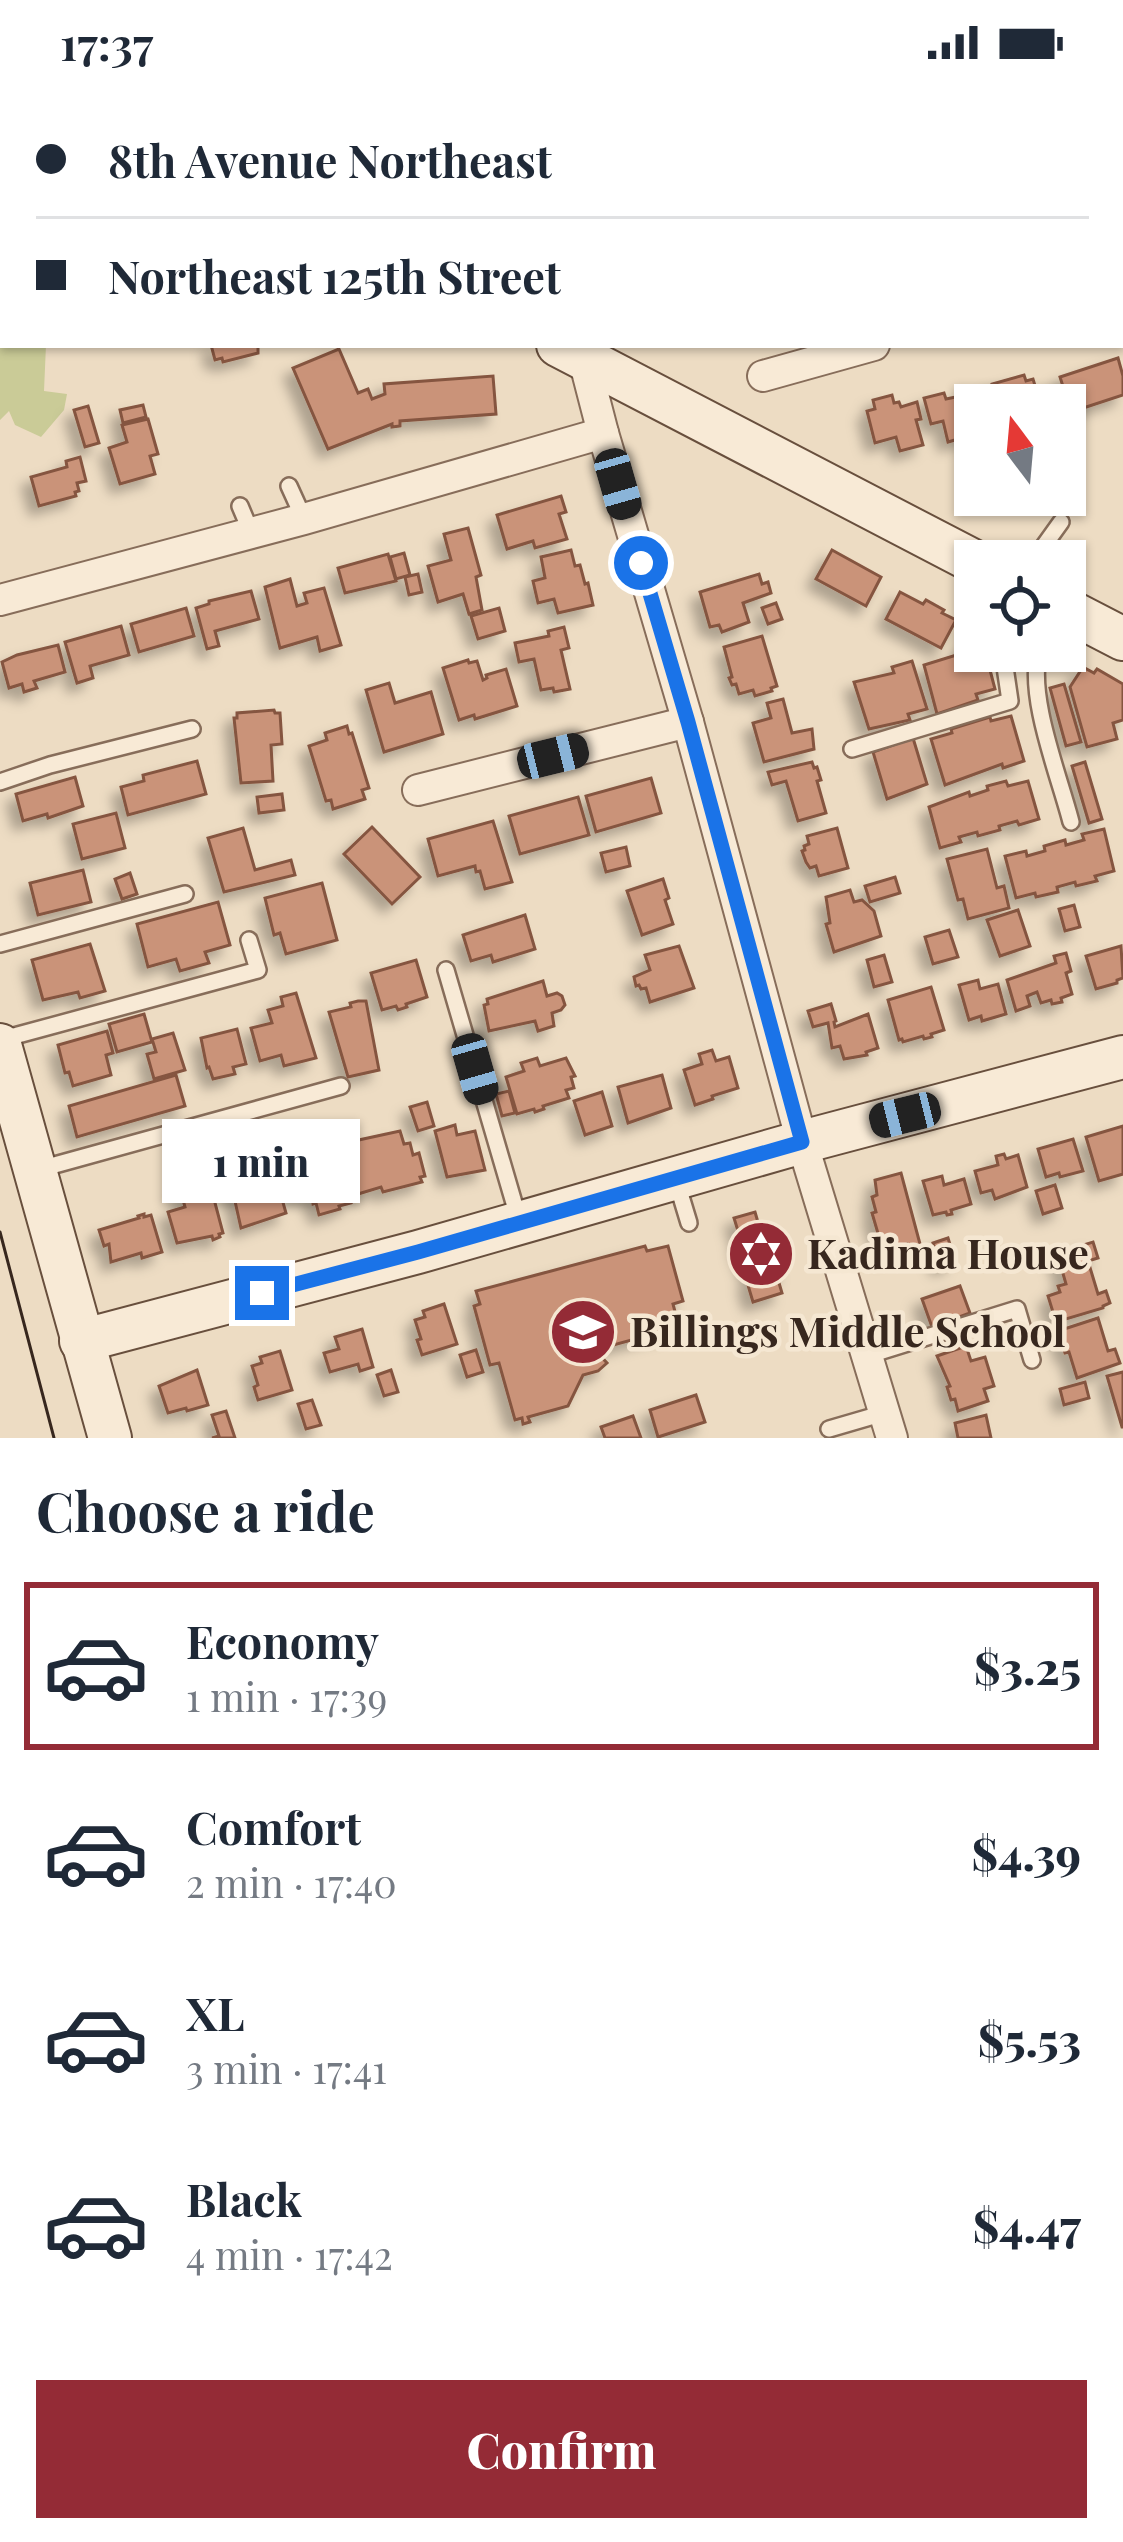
<!DOCTYPE html>
<html lang="en">
<head>
<meta charset="utf-8">
<style>
	body { margin:0; font-family:"Playfair Display",serif; background:#f6f6f7; color:#1f2937; height:100vh; display:flex; flex-direction:column; font-size:45px; white-space:nowrap }
	* { box-sizing:border-box; margin:0 }
	p { font-size:39px; color:#747a83 }
	.icon { flex:none; width:66px; height:66px; fill:none; stroke:currentColor; stroke-width:2; stroke-linecap:round; stroke-linejoin:round }
	.map { position:relative; height:1354px; overflow:hidden }
	.sheet { display:flex; flex-direction:column; background:#fff; flex:1 }
	.sheet>* { flex:none }
	.guide { position:absolute; left:0px; top:0px; width:1125px; height:264px; box-shadow:0 3px 9px #0004; display:grid; align-content:center; height:264px; padding:0 36px; background:#fff }
	.needle { width:78px; rotate:344deg }
	.fabs { position:absolute; left:954px; top:300px; display:grid; gap:24px }
	.fabs a { display:grid; place-items:center; width:132px; height:132px; border-radius:0px; background:#fff; box-shadow:0 3px 9px #0004; font-size:60px }
	.end { position:absolute; width:54px; height:54px; margin:-27px; border:15px solid #1a73e8; background:#fff; box-shadow:0 0 0 6px #fff }
	.from { border-radius:50% }
	.bubble { position:absolute; height:84px; border-radius:0px; background:#fff; box-shadow:0 3px 9px #0004; font-size:39px; font-weight:800; line-height:84px; text-align:center }
	.car { position:absolute; width:36px; height:72px; margin:-36px -18px; border-radius:15px; box-shadow:0 0 9px 3px #0007; background:linear-gradient(#222 24%,#8ab4d8 0 40%,#222 0 76%,#8ab4d8 0 86%,#222 0) }
	.guide b { display:flex; align-items:center; gap:42px; height:114px; font-size:45px }
	.guide b+b { border-top:3px solid #e0e1e3 }
	.guide i { width:30px; height:30px; background:#1f2937 }
	ul { padding:0; list-style:none }
	li { display:flex; align-items:center; gap:36px; height:168px; margin:0 24px 18px; padding:0 12px; border:6px solid transparent; border-radius:0px }
	li div { flex:1 }
	li b { display:block; font-size:45px }
	li em { font-style:normal; font-weight:800 }
	li.on { border-color:#942b36 }
	li>.icon { width:108px; height:108px; stroke-width:1.5 }
	h2 { padding:0 36px; font-size:54px; line-height:144px }
	.action { display:flex; gap:24px; margin-top:auto; padding:24px 36px }
	.action a { flex:1; height:138px; border-radius:0px; background:#942b36; color:#fff; font-size:48px; font-weight:800; line-height:138px; text-align:center }
	.status { display:flex; justify-content:space-between; align-items:center; height:84px; padding:0 60px; background:#fff; direction:ltr }
	.status svg { height:33px; fill:currentColor }
	.map>svg:first-child { display:block }
</style>
</head>
<body>
<div class="status"><b>17:37</b><svg viewBox="0 0 49 12"><path d="M0 12V9h3v3zM5 12V6h3v6zM10 12V3h3v9zM15 12V0h3v12zM26 1h20v11H26zM47 4h2v5h-2z"/></svg></div>
<div class="map">
<svg width="1123" height="1354" viewBox="0 0 1123 1354">
	<defs>
		<filter id="shadow"><feDropShadow dx="-9" dy="9" stdDeviation="6" flood-color="#0004"/></filter>
	</defs>
	<rect width="100%" height="100%" fill="#eddcc3"/>
	<path fill="#cacb97" d="M0 188 3 189V261H46L44 307 67 310 64 326 41 353 15 341 9 327 0 336Z"/>
	<g fill="#ca9379" stroke="#855540" stroke-width="3" filter="url(#shadow)">
		<path d="M211 261H258V269L223 278 222 274 215 276Z"/>
		<path d="M339 265 358 309 368 305 372 315 385 310 384 300 493 292 496 330 400 337V342L392 343V340L328 365 293 284Z"/>
		<path d="M1118 274 1123 292V311L1071 328 1060 293Z"/>
		<path d="M1024 291 1026 297 1033 295 1041 321H996L992 300Z"/>
		<path d="M980 308 984 321H975V335L968 337 972 351 948 358 943 337 931 340 924 314 944 309 946 315Z"/>
		<path d="M892 311 894 319 899 318 901 323 917 318 921 335 916 336 923 361 900 367 896 353 875 359 867 327 875 325 873 316Z"/>
		<path d="M143 321 146 333 123 339 120 326Z"/>
		<path d="M88 322 99 359 85 363 74 326Z"/>
		<path d="M148 335 158 370 150 372 155 390 120 400 109 364 127 358 122 341Z"/>
		<path d="M80 373 86 397 77 399 79 407 75 408 76 412 39 422 31 393 67 383 66 377Z"/>
		<path d="M561 412 566 428 559 430 567 455 535 464 533 457 507 465 497 431Z"/>
		<path d="M468 444 481 491 476 493 482 526 469 530 463 510 438 518 428 482 451 476 444 450Z"/>
		<path d="M571 466 575 482 580 481 585 500 588 499 593 521 558 529 554 515 538 519 533 497 545 494 541 473Z"/>
		<path d="M832 466 881 493 866 522 816 495Z"/>
		<path d="M404 469 410 491 396 495 390 473Z"/>
		<path d="M388 470 396 497 345 509 338 484Z"/>
		<path d="M418 490 422 508 409 511 405 493Z"/>
		<path d="M759 490 762 500 768 498 771 509 743 519 749 538 722 548 719 541 710 543 700 508Z"/>
		<path d="M290 495 297 522 307 519 304 509 324 504 341 561 320 567 317 553 280 564 265 503Z"/>
		<path d="M251 507 259 535 215 547 219 562 207 565 196 524 209 520V517Z"/>
		<path d="M900 508 923 520 926 516 944 526 942 529 956 536 941 564 886 535Z"/>
		<path d="M776 519 782 535 768 540 762 524Z"/>
		<path d="M186 524 194 552 139 568 131 540Z"/>
		<path d="M499 524 505 547 478 555 471 532Z"/>
		<path d="M121 542 129 571 90 582 93 594 77 599 65 558Z"/>
		<path d="M564 543 569 564 561 566 570 605 554 608 553 604 541 606 534 575 519 578 515 559 549 552 548 547Z"/>
		<path d="M762 552 777 602 771 604 772 607 755 612 753 606 739 610 736 600 732 601 729 594 732 593 724 563Z"/>
		<path d="M975 560V567H985L995 605 976 610 978 616 937 630 924 581 963 569 961 563Z"/>
		<path d="M58 561 65 588 34 597 37 604 24 608 22 600 9 604 2 578 17 571Z"/>
		<path d="M468 576 469 579 477 577 483 596 487 594 486 591 506 585 517 622 475 635 474 631 459 636 443 584Z"/>
		<path d="M912 577 927 625 908 630 910 636 869 645 854 598 894 589 892 583Z"/>
		<path d="M1083 583 1094 589 1097 585 1123 600V636L1113 639 1117 655 1087 663 1070 603Z"/>
		<path d="M389 599 395 619 431 608 443 650 384 668 366 606Z"/>
		<path d="M1064 600 1081 658 1066 662 1050 604Z"/>
		<path d="M783 615 792 649 812 645 814 665 764 678 753 639 771 634 767 619Z"/>
		<path d="M274 626 275 629H280L282 660 271 661 273 697 241 699 234 634H237V629Z"/>
		<path d="M1011 632 1024 677 1003 684 1002 680 945 701 931 655 952 649 951 645 990 633 991 637Z"/>
		<path d="M347 642 349 650 352 649 369 704 362 706 365 715 333 725 331 716 326 717 309 662 327 656 325 649Z"/>
		<path d="M913 654 927 700 887 715 873 668Z"/>
		<path d="M197 677 206 710 128 731 121 703 144 697 143 691Z"/>
		<path d="M812 678 814 684 817 683 821 696 817 697 826 729 798 737 786 697 772 701 768 688Z"/>
		<path d="M1085 678 1102 735 1089 739 1072 682Z"/>
		<path d="M75 693 83 722 48 734 47 730 23 737 16 710Z"/>
		<path d="M651 694 661 729 596 748 586 712Z"/>
		<path d="M1006 697 1008 702 1028 697 1039 735 1019 741 1017 737 999 742 1000 746 978 752 977 748 959 753 961 758 940 764 929 723 969 708 970 712 988 706 987 702Z"/>
		<path d="M282 710 284 726 259 729 257 713Z"/>
		<path d="M578 713 589 751 520 770 509 732Z"/>
		<path d="M116 729 125 764 82 775 73 740Z"/>
		<path d="M493 737 512 798 485 805 480 787 476 788 475 782 438 792 428 755Z"/>
		<path d="M372 743 420 793 392 820 344 770Z"/>
		<path d="M243 744 255 786 291 776 295 791 224 808 208 754Z"/>
		<path d="M837 744 848 784 819 792 816 782 810 784 806 778 802 767 805 766 804 762 809 760 807 752Z"/>
		<path d="M1104 745 1114 787 1095 792 1097 797 1076 802 1075 798 1057 803 1058 808 1036 813 1035 809 1016 814 1005 772 1026 767 1027 772 1045 767 1044 762 1065 756 1066 761 1084 756 1082 750Z"/>
		<path d="M626 763 630 782 606 788 601 769Z"/>
		<path d="M987 765 997 804 1004 802 1009 824 968 835 963 815 958 816 947 775Z"/>
		<path d="M83 786 91 818 38 831 30 799Z"/>
		<path d="M130 789 137 810 122 815 115 795Z"/>
		<path d="M895 793 900 809 870 818 865 802Z"/>
		<path d="M663 795 669 814 665 816 673 840 642 851 627 807Z"/>
		<path d="M322 799 337 856 286 870 280 849 274 851 265 814Z"/>
		<path d="M850 806 854 818 862 816 874 827 881 852 834 868 826 840 830 839 826 813Z"/>
		<path d="M218 818 230 861 205 868 209 879 180 887 176 875 148 883 137 840Z"/>
		<path d="M1074 821 1080 843 1065 847 1059 825Z"/>
		<path d="M1018 826 1030 862 1000 872 987 836Z"/>
		<path d="M525 831 535 865 493 878 491 871 471 877 463 851Z"/>
		<path d="M949 846 958 873 933 880 925 853Z"/>
		<path d="M90 860 105 907 80 914 78 908 43 916 32 876Z"/>
		<path d="M679 862 694 904 650 918 646 904 641 905 639 901 636 902 634 893 650 886 645 871Z"/>
		<path d="M1121 862 1123 894 1117 896V899L1096 905 1086 872Z"/>
		<path d="M1066 869 1071 887 1066 889 1072 910 1061 914 1062 918 1052 920 1051 916 1041 919 1037 908 1027 912 1030 922 1016 927 1007 896 1056 879 1054 872Z"/>
		<path d="M884 871 892 898 874 903 867 876Z"/>
		<path d="M416 876 427 913 406 920 407 923 398 926 396 922 382 926 371 889Z"/>
		<path d="M978 896 980 905 998 900 1006 930 982 937 981 932 969 936 959 901Z"/>
		<path d="M543 897 547 912 557 909 562 912 565 921 561 926 552 929 554 942 538 947 535 937 489 947 484 921 488 920 487 915Z"/>
		<path d="M931 903 944 946 931 950 932 953 924 955 923 952 903 958 902 955 899 956 888 916Z"/>
		<path d="M296 909 316 974 284 982 281 971 260 977 251 944 272 939 268 926 283 922 281 913Z"/>
		<path d="M358 917H366L379 986 348 993 329 928 351 923 350 919Z"/>
		<path d="M831 920 836 937 834 938 835 943 868 930 878 964 866 968 867 971 844 975 840 962 832 964 828 939 813 943 808 927Z"/>
		<path d="M144 930 152 958 117 968 109 940Z"/>
		<path d="M237 945 246 980 233 983 235 990 213 995 209 983 207 984 201 954Z"/>
		<path d="M107 947 113 969 106 971 111 991 73 1002 69 988 65 989 58 961Z"/>
		<path d="M173 949 185 986 154 995 147 970 156 968 152 955Z"/>
		<path d="M712 966 716 977 729 973 738 1004 712 1012 713 1015 695 1021 684 986 702 980 699 970Z"/>
		<path d="M537 974 540 982 566 974 575 992 571 993 574 1004 566 1006 569 1014 543 1022 544 1025 535 1028 534 1025 517 1030 506 993 524 987 521 979Z"/>
		<path d="M176 991 185 1022 77 1053 69 1022Z"/>
		<path d="M662 991 671 1024 628 1039 618 1003Z"/>
		<path d="M509 1007 515 1029 502 1032 496 1010Z"/>
		<path d="M602 1008 612 1042 585 1051 574 1017Z"/>
		<path d="M427 1018 434 1042 418 1047 410 1023Z"/>
		<path d="M455 1041 457 1051 475 1047 485 1086 447 1093 435 1047Z"/>
		<path d="M1123 1042V1090L1099 1097 1086 1053Z"/>
		<path d="M400 1047 404 1060 410 1059 413 1071 419 1069 425 1092 420 1093 422 1098 383 1108 381 1103 358 1110 345 1059Z"/>
		<path d="M1073 1055 1083 1087 1060 1093 1059 1089 1046 1093 1038 1065Z"/>
		<path d="M1004 1070 1006 1075 1018 1071 1027 1103 995 1115 992 1106 981 1109 975 1087 998 1081 996 1072Z"/>
		<path d="M256 1088 260 1102 277 1097 286 1129 241 1144 230 1095Z"/>
		<path d="M305 1089 310 1108 296 1112 291 1093Z"/>
		<path d="M901 1089 920 1160 908 1163 907 1160 884 1170 872 1129 876 1128 872 1113 877 1111 875 1096Z"/>
		<path d="M343 1090 351 1119 339 1122 340 1125 319 1131 316 1119 313 1120 310 1099Z"/>
		<path d="M942 1092 944 1101 964 1095 971 1120 951 1126 952 1130 947 1131 946 1128 933 1131 923 1097Z"/>
		<path d="M1055 1101 1062 1124 1043 1130 1036 1107Z"/>
		<path d="M200 1104 204 1117 214 1115 223 1149 219 1150 220 1153 213 1156 212 1152 177 1159 168 1128 185 1123 181 1109Z"/>
		<path d="M755 1128 762 1152 774 1148 787 1189 777 1192 782 1209 753 1218 747 1198 752 1196 739 1161 742 1160 734 1134Z"/>
		<path d="M144 1130V1133L151 1131 162 1168 142 1174 141 1169 111 1178 109 1160 104 1162 99 1146 139 1134 138 1132Z"/>
		<path d="M948 1154 955 1177 941 1182 933 1159Z"/>
		<path d="M1093 1158 1098 1174 1088 1177 1098 1210 1106 1207 1110 1219 1103 1222V1224L1056 1238 1048 1212 1060 1208 1058 1202 1066 1200 1057 1169Z"/>
		<path d="M645 1162 647 1167 668 1162 683 1217 673 1220 679 1243 595 1266 607 1279 598 1287 583 1291 568 1322 528 1333 530 1338 523 1340 522 1334 515 1336 499 1279 490 1281 474 1222 480 1220 476 1207Z"/>
		<path d="M960 1202 970 1229 932 1243 922 1215Z"/>
		<path d="M444 1220 457 1260 422 1271 417 1256 421 1255 415 1236 425 1233 423 1227Z"/>
		<path d="M1098 1234 1108 1267 1115 1265 1120 1279 1077 1294 1069 1268 1065 1269 1058 1247Z"/>
		<path d="M362 1245 373 1283 360 1287 358 1280 330 1288 324 1269 339 1265 335 1253Z"/>
		<path d="M966 1262 971 1277 985 1273 994 1302 984 1305 988 1317 958 1327 955 1315 951 1316 947 1303 950 1302 937 1272Z"/>
		<path d="M476 1266 483 1288 467 1293 460 1271Z"/>
		<path d="M280 1267 292 1306 258 1316 254 1303 258 1301 252 1282 262 1279 260 1273Z"/>
		<path d="M197 1286 208 1321 187 1327 186 1324 168 1329 159 1302Z"/>
		<path d="M391 1286 398 1308 384 1312 377 1291Z"/>
		<path d="M1123 1288V1343H1122L1107 1292Z"/>
		<path d="M1085 1298 1089 1314 1064 1321 1060 1305Z"/>
		<path d="M696 1311 705 1338 658 1353 650 1326Z"/>
		<path d="M312 1316 321 1341 306 1345 298 1320Z"/>
		<path d="M226 1327 235 1354H212L219 1352 212 1331Z"/>
		<path d="M986 1331 991 1354H958L955 1339Z"/>
		<path d="M633 1332 641 1354H605L601 1343Z"/>
	</g>
	<g fill="none" stroke-linecap="round" stroke-linejoin="round">
		<g stroke="#876d5a" stroke-width="20">
			<g id="lane">
				<path d="M1122 13H1123"/>
				<path d="M289 402 304 435"/>
				<path d="M240 422 251 448"/>
				<path d="M1033 477 1061 438"/>
				<path d="M1039 567C1027 613 1059 691 1071 738"/>
				<path d="M852 665 1010 617 1005 583 1007 567"/>
				<path d="M0 698 50 681 192 645"/>
				<path d="M0 860 185 810"/>
				<path d="M446 886 519 1136"/>
				<path d="M3 955 258 886 249 856"/>
				<path d="M40 1085 341 1002"/>
				<path d="M676 1096 689 1139"/>
				<path d="M866 1272 1017 1225 1032 1276"/>
				<path d="M829 1345 884 1329"/>
			</g>
		</g>
		<g stroke="#876d5a" stroke-width="34">
			<g id="street">
				<path d="M505 0 506 3"/>
				<path d="M1122 193 1123 192"/>
				<path d="M581 264 603 349 688 638 802 1058 892 1354"/>
				<path d="M763 292 874 261"/>
				<path d="M0 516 304 435 603 349"/>
				<path d="M418 706 688 638"/>
			</g>
		</g>
		<g stroke="#684f3d" stroke-width="46">
			<g id="secondary">
				<path d="M58 0 64 3"/>
				<path d="M558 261 975 478"/>
				<path d="M1065 525 1123 555"/>
				<path d="M0 961 110 1354"/>
				<path d="M81 1257 418 1168 802 1058 1123 973"/>
			</g>
		</g>
		<use href="#lane" stroke="#f8ead6" stroke-width="15"/>
		<use href="#street" stroke="#f8ead6" stroke-width="30"/>
		<use href="#secondary" stroke="#f8ead6" stroke-width="42"/>
		<path stroke="#37271e" stroke-width="3" d="M0 1148 54 1354"/>
	</g>
	<g fill="none" stroke-linecap="round" stroke-linejoin="round">
		<path stroke="#1a73e8" stroke-width="15" d="M262 1209 418 1168 802 1058 688 638 641 479"/>
	</g>
	<defs>
		<g id="synagogue-disc" transform="scale(3.45)"><circle r="9.5" fill="#942b36" stroke="#f5e7d2"/><path d="M0-6.5L5.6 3.2H-5.6ZM0 6.5L5.6-3.2H-5.6Z" fill="#fff"/></g>
		<g id="school-disc" transform="scale(3.45)"><circle r="9.5" fill="#942b36" stroke="#f5e7d2"/><path d="M0-5L7-2L0 1L-7-2ZM-4 1L0 2.5L4 1V4Q0 6-4 4Z" fill="#fff"/></g>
	</defs>
	<g fill-rule="evenodd">
		<use href="#synagogue-disc" x="761" y="1170"/>
		<use href="#school-disc" x="583" y="1248"/>
	</g>
	<g text-anchor="middle" stroke-width="9" stroke-linejoin="round" paint-order="stroke">
		<g font-size="42" font-weight="bold" fill="#37271e" stroke="#f5e7d2" text-anchor="start">
			<text x="807" y="1185">Kadima House</text>
			<text x="630" y="1263">Billings Middle School</text>
		</g>
	</g>
</svg>
<div class="fabs">
<a><svg class="needle" viewBox="-14 -14 28 28"><path d="M0-13l5 13h-10z" fill="#e53935"/><path d="M0 13l5-13h-10z" fill="#747a83"/></svg></a>
<a><svg class="icon" aria-label="locate" viewBox="0 0 24 24"><circle cx="12" cy="12" r="6"/><path d="M12 2v4M12 18v4M2 12h4M18 12h4"/></svg></a>
</div>
<i class="end from" style="left:641px;top:479px"></i>
<i class="end" style="left:262px;top:1209px"></i>
<div class="bubble" style="left:162px;top:1035px;width:198px">1 min</div>
<i class="car" style="left:618px;top:400px;rotate:164deg"></i>
<i class="car" style="left:553px;top:672px;rotate:76deg"></i>
<i class="car" style="left:475px;top:985px;rotate:164deg"></i>
<i class="car" style="left:905px;top:1031px;rotate:256deg"></i>
<div class="guide">
<b><i class="from"></i>8th Avenue Northeast</b>
<b><i></i>Northeast 125th Street</b>
</div>
</div>
<section class="sheet">
<h2>Choose a ride</h2>
<ul>
<li class="on"><svg class="icon" aria-label="car" viewBox="0 0 24 24"><path d="M5 17H2v-5l4-1 3-4h7l3 4 3 1v5h-3M9 17h6M6 11h13"/><circle cx="7" cy="17" r="2"/><circle cx="17" cy="17" r="2"/></svg><div><b>Economy</b><p>1 min · 17:39</p></div><em>$3.25</em></li>
<li><svg class="icon" aria-label="car" viewBox="0 0 24 24"><path d="M5 17H2v-5l4-1 3-4h7l3 4 3 1v5h-3M9 17h6M6 11h13"/><circle cx="7" cy="17" r="2"/><circle cx="17" cy="17" r="2"/></svg><div><b>Comfort</b><p>2 min · 17:40</p></div><em>$4.39</em></li>
<li><svg class="icon" aria-label="car" viewBox="0 0 24 24"><path d="M5 17H2v-5l4-1 3-4h7l3 4 3 1v5h-3M9 17h6M6 11h13"/><circle cx="7" cy="17" r="2"/><circle cx="17" cy="17" r="2"/></svg><div><b>XL</b><p>3 min · 17:41</p></div><em>$5.53</em></li>
<li><svg class="icon" aria-label="car" viewBox="0 0 24 24"><path d="M5 17H2v-5l4-1 3-4h7l3 4 3 1v5h-3M9 17h6M6 11h13"/><circle cx="7" cy="17" r="2"/><circle cx="17" cy="17" r="2"/></svg><div><b>Black</b><p>4 min · 17:42</p></div><em>$4.47</em></li>
</ul>
<div class="action"><a>Confirm</a></div>
</section>
</body>
</html>
